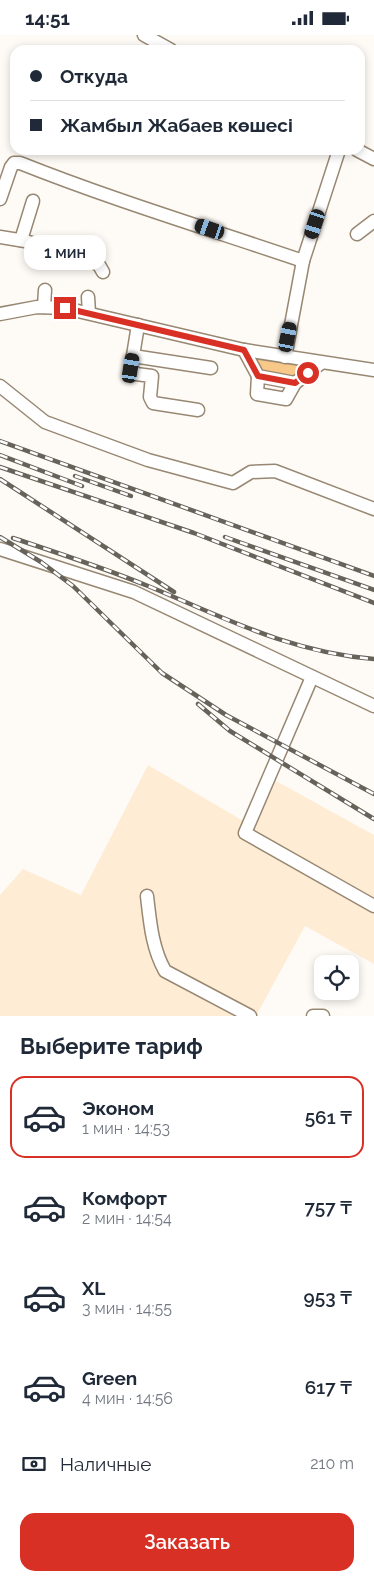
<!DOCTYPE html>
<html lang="ru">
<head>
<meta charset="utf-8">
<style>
	body { margin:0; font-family:Raleway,sans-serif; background:#f6f6f7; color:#1f2937; height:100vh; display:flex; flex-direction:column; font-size:19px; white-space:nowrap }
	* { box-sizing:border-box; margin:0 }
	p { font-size:16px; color:#747a83 }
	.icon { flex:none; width:28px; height:28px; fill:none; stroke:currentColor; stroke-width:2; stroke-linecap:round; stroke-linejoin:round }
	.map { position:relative; height:981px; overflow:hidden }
	.sheet { display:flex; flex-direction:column; background:#fff; flex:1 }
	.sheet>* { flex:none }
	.guide { position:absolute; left:10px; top:10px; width:355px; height:110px; border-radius:15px; box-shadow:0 2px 8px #0003; display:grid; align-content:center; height:110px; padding:0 20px; background:#fff }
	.buttons { position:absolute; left:314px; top:920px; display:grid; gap:10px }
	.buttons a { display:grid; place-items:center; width:45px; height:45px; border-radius:10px; background:#fff; box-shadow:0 2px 8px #0003; font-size:25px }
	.end { position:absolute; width:22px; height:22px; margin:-11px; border:6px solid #d93025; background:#fff; box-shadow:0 0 0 2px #fff }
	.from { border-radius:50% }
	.bubble { position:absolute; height:35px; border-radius:15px; background:#fff; box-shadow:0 2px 8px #0003; font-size:16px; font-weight:600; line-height:35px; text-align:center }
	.car { position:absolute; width:15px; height:30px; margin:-15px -8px; border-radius:6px; box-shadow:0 0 4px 1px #0007; background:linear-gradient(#222 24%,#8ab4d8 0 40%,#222 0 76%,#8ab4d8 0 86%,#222 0) }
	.guide b { display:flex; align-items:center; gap:18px; height:48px; font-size:19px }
	.guide b+b { border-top:1px solid #e0e1e3 }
	.guide i { width:12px; height:12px; background:#1f2937 }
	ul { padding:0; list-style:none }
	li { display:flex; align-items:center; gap:15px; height:82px; margin:0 10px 8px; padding:0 10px; border:2px solid transparent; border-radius:15px }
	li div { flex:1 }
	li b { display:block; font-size:19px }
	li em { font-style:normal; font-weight:600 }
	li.on { border-color:#d93025 }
	li>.icon { width:45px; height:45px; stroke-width:1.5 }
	h2 { padding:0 20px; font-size:22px; line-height:60px }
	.pay { display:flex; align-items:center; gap:12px; height:55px; padding:0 20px; font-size:19px }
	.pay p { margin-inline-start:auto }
	.button { display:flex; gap:10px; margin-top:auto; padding:10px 20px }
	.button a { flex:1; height:58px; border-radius:15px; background:#d93025; color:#fff; font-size:20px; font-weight:600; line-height:58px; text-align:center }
	.status { display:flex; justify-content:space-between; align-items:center; height:35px; padding:0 25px; background:#fff; direction:ltr }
	.status svg { height:14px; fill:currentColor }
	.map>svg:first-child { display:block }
</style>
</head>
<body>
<div class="status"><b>14:51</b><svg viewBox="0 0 49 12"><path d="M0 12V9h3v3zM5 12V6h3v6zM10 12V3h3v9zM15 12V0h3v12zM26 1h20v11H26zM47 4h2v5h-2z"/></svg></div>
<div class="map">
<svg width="374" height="981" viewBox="0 0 374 981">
	<rect width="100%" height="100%" fill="#fefbf6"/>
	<path fill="#feecd5" d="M148 730 245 787 267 741 374 800V929L305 891 256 981H0V860L23 834 81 860Z"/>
	<path fill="#f7c888" d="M260 321 305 328V334L291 343 266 338 257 328Z"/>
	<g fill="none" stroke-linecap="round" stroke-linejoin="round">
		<g stroke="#988873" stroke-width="15">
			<g id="minor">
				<path d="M144 0 171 15"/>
				<path d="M357 115 374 124"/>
				<path d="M0 164 11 132 14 128H20C113 165 209 194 303 226"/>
				<path d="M357 199 374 186"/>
				<path d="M0 202 25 206 91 226 99 230 103 237"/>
				<path d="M21 205 33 166"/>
				<path d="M88 262 89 278"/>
				<path d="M44 272 45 255"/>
				<path d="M0 279 37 272 65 273 244 315 374 335"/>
				<path d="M138 290 131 333 136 339 152 341 150 362 153 368 198 375"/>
				<path d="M244 315 258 341 295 348 321 328"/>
				<path d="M133 321 211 333"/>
				<path d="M285 322 303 226 339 115"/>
				<path d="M258 341 257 359 286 364 295 348"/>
				<path d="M0 351 45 387 148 425 233 448 251 437 275 436 374 474"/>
				<path d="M0 514 134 557 374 671"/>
				<path d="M312 642 245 798 374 871"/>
				<path d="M147 861C150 887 152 913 165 936L250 981"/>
				<path d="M313 981H323"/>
			</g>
		</g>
		<use href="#minor" stroke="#fff" stroke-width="12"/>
		<g stroke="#67625a" stroke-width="4.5">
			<g id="rail">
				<path d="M0 406 374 541"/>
				<path d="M0 420 82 451"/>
				<path d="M0 432 194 498 374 568"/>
				<path d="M75 441 131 461"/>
				<path d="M0 444 174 557"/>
				<path d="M0 502 41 527 73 551 162 638 226 680 374 759"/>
				<path d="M225 502 374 555"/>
				<path d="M13 503C58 518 104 533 148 551 225 583 289 617 374 624"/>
				<path d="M198 669 230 696 374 784"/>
			</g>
		</g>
		<use href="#rail" stroke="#fff" stroke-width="2.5" stroke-dasharray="8" stroke-linecap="butt"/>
	</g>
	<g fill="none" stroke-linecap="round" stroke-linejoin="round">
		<path stroke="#d93025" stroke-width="6" d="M65 273 244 315 258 341 295 348 308 338"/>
	</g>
</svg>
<div class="buttons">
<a><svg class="icon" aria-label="locate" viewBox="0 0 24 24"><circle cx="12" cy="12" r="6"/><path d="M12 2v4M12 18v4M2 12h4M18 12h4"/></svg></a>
</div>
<i class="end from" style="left:308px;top:338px"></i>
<i class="end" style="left:65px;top:273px"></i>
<div class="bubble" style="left:24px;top:200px;width:82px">1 мин</div>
<i class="car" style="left:315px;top:189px;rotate:198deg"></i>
<i class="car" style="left:210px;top:194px;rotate:289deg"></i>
<i class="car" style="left:288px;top:302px;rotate:11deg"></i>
<i class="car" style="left:131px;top:333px;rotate:9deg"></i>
<div class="guide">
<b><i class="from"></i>Откуда</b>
<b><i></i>Жамбыл Жабаев көшесі</b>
</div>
</div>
<section class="sheet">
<h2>Выберите тариф</h2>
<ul>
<li class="on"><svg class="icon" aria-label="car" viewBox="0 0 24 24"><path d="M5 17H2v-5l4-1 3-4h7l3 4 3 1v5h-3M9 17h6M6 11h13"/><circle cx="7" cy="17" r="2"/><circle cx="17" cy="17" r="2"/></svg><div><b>Эконом</b><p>1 мин · 14:53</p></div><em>561 ₸</em></li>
<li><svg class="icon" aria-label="car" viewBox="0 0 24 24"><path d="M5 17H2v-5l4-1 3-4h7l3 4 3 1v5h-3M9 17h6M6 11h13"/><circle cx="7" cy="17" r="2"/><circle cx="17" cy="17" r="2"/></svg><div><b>Комфорт</b><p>2 мин · 14:54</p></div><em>757 ₸</em></li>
<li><svg class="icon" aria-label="car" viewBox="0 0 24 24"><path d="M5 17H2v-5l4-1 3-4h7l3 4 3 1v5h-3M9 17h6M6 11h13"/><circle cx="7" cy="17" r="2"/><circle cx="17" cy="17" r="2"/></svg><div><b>XL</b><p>3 мин · 14:55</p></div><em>953 ₸</em></li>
<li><svg class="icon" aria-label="car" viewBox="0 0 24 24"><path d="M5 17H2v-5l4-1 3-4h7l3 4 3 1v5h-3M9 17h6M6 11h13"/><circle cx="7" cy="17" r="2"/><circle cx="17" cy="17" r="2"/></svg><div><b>Green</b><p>4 мин · 14:56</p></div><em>617 ₸</em></li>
</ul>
<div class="pay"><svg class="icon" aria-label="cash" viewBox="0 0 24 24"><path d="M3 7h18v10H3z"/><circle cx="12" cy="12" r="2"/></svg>Наличные<p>210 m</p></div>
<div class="button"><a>Заказать</a></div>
</section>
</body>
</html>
